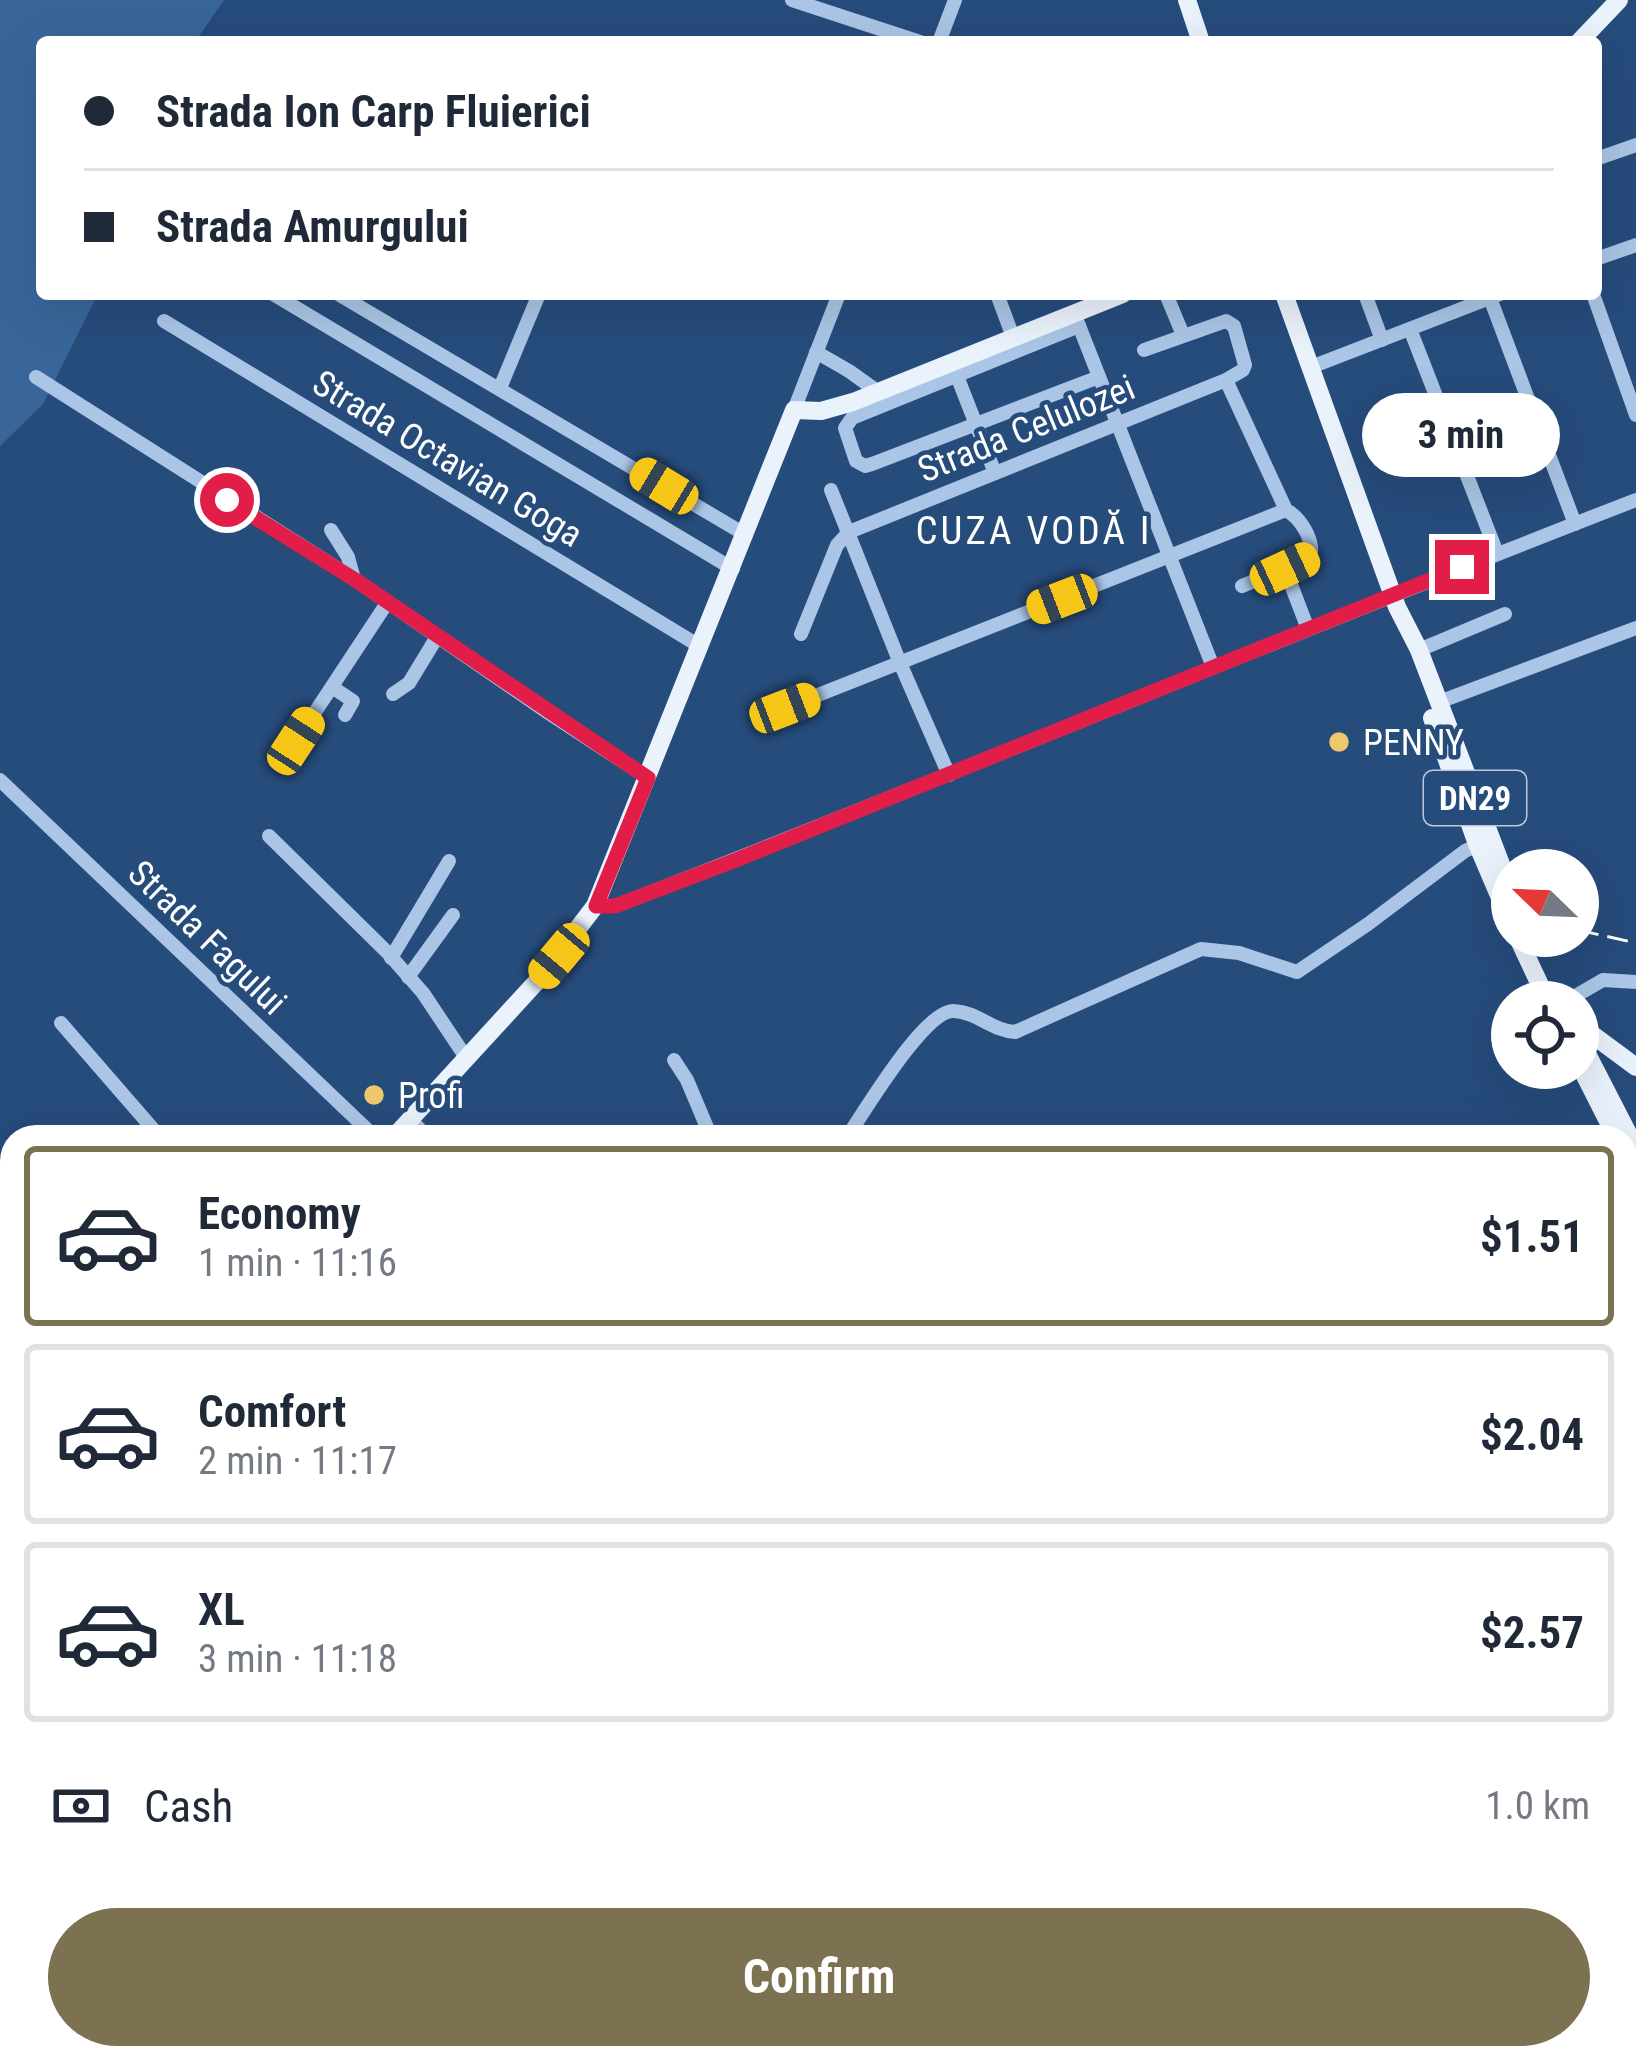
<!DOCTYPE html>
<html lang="en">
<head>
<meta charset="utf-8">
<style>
	body { margin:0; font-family:"Roboto Condensed",sans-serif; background:#f2f2f3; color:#1f2937; height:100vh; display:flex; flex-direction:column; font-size:45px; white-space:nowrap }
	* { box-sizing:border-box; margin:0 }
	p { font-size:39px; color:#747a83 }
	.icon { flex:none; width:66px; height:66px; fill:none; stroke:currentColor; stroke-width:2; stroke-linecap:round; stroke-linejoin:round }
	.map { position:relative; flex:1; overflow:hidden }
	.side { position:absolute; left:0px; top:1125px; width:1638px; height:945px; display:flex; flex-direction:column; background:#fff; border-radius:36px 36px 0 0; box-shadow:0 12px 48px #0002 }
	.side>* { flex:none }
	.hud { position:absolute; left:36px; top:36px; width:1566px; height:264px; border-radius:12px; box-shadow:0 12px 48px #0002; display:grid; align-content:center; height:264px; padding:0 48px; background:#fff }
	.needle { width:78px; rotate:293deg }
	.tools { position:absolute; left:1491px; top:849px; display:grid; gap:24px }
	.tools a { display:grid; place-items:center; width:108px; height:108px; border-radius:50%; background:#fff; box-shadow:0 12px 48px #0002; font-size:60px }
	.end { position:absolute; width:54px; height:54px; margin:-27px; border:15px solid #e11d48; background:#fff; box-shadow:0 0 0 6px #fff }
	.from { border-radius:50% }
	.bubble { position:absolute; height:84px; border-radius:42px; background:#fff; box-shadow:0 12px 48px #0002; font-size:39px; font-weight:700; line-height:84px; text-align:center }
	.car { position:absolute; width:36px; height:72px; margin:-36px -18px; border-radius:15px; box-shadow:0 0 9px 3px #0007; background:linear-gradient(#f5c518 24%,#345 0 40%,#f5c518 0 76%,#345 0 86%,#f5c518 0) }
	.hud b { display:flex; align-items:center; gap:42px; height:114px; font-size:45px }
	.hud b+b { border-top:3px solid #e0e1e3 }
	.hud i { width:30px; height:30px; background:#1f2937 }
	ul { padding:21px 0 0; list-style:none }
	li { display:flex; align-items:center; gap:36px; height:180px; margin:0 24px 18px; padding:0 24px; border:6px solid #e0e1e3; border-radius:12px }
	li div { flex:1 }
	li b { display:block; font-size:45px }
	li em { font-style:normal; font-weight:700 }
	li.selected { border-color:#7c7150 }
	li>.icon { width:108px; height:108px; stroke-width:1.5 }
	.pay { display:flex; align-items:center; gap:30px; height:132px; padding:0 48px; font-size:45px }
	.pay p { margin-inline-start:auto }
	.cta { display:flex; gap:24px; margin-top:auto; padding:24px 48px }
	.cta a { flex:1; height:138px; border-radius:72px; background:#7c7150; color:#fff; font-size:48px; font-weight:700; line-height:138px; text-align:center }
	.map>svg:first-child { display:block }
</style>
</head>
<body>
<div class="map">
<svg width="1636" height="2069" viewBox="0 0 1636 2069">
	<rect width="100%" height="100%" fill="#264c7c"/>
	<path fill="#39669a" d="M0 0H224L195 42H42V294H98L43 404 0 446Z"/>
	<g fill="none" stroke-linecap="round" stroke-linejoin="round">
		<g stroke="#aac5e5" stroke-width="14">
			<path d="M792 0 920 42"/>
			<path d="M939 42 955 0"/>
			<path d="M1596 159 1636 145"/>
			<path d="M1596 259 1636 245"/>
			<path d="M273 294 733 569"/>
			<path d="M338 294 746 535"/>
			<path d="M997 294 1013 337"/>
			<path d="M1166 294 1183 335"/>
			<path d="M1365 294 1382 340"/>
			<path d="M1593 294 1636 415"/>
			<path d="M1490 298 1575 524"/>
			<path d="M1076 318 1213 667"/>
			<path d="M164 321 701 647"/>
			<path d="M1079 326 852 418 845 428 856 461 865 466 872 464 1099 377"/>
			<path d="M1410 329 1497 553"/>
			<path d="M816 352 849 371 877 391"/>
			<path d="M1311 367 1500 294"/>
			<path d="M957 376 995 473"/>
			<path d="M36 377 354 579 550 714 648 778"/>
			<path d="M1226 380 1286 510C1301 518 1315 541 1310 558L1242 586"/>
			<path d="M500 388 539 294"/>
			<path d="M794 410 839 294"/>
			<path d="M831 490 900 663 949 775"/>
			<path d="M331 530 348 557 354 579"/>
			<path d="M1285 569 1308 629"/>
			<path d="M801 634 837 545 849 532 1226 380 1243 370 1245 365 1234 326 1226 321 1144 350"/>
			<path d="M1419 650 1505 614"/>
			<path d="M332 687 353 701 345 715"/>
			<path d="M393 694 409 683 437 637"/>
			<path d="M1439 702 1636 628"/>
			<path d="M785 708 1286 510"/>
			<path d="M296 741 387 603"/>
			<path d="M0 780 375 1137"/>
			<path d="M269 836 387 952 423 993 467 1059"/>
			<path d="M595 906H615C957 774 1294 632 1636 500"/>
			<path d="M391 958 449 861"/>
			<path d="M408 977 453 915"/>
			<path d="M1565 1002 1603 980 1636 982"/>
			<path d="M61 1023 160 1137"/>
			<path d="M674 1060 687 1080 711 1137"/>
			<path d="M412 1121 427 1137"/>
			<path d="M847 1137C865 1111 925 1009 954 1011 977 1012 993 1031 1015 1032L1201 949 1239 953 1297 972 1368 924 1465 851 1486 841"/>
			<path d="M1626 1178 1636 1184"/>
			<path d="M0 1441 12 1458"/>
			<path d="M1626 1515 1636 1509"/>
			<path d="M385 2069 398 2058"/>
			<path d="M1060 2069 1072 2058"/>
		</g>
		<g stroke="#eaf2fc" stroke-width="18">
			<path d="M1187 0 1201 42"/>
			<path d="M1579 42 1619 0"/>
			<path d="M1284 294 1397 607 1419 650 1512 893"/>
			<path d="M1432 718 1477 844 1512 926"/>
			<path d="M1517 936 1548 1002"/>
			<path d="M1578 1024 1636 1067"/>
			<path d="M1578 1036 1636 1149"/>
			<path d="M1583 1072 1616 1137"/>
			<path d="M394 1137 540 978 595 906 794 410 821 411 853 402 1123 294"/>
			<path d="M1626 1156 1636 1175"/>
			<path d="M1626 1269 1636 1264"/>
			<path d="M0 1587 12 1569"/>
		</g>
		<g stroke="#fff" stroke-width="3" stroke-dasharray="21 9" stroke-linecap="butt">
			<path d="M1578 930 1636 943"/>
			<path d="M1626 1325 1636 1317"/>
			<path d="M637 2069 653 2058"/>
			<path d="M711 2069 726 2058"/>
			<path d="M1020 2069 1031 2058"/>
		</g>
	</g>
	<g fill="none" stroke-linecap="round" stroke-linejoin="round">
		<path stroke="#e11d48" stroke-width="15" d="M227 500 357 581 648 778 596 906H615L736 860 1462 567"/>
	</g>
	<g fill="#eec86f" stroke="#264c7c" stroke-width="4.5">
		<circle cx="1339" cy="742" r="12"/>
		<circle cx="374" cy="1095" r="12"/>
	</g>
	<g text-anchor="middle" stroke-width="9" stroke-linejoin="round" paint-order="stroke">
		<rect fill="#264c7c" stroke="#bec9d8" stroke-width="3" x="1424" y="771" width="102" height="54" rx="9"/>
		<g font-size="33" font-weight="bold" fill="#fff">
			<text x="1475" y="810">DN29</text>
		</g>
		<g font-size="36" fill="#fff" stroke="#264c7c">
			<text transform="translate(1026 428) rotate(-22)" y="13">Strada Celulozei</text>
			<text transform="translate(448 458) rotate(31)" y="13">Strada Octavian Goga</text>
			<text transform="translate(208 937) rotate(44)" y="13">Strada Fagului</text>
		</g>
		<g font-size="36" fill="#fff" stroke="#264c7c" text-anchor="start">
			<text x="1363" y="755">PENNY</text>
			<text x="398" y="1108">Profi</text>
		</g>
		<g font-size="39" letter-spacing="3" fill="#fff" stroke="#264c7c">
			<text x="1034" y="544">CUZA VODĂ I</text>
		</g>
	</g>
</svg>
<div class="tools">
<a><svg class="needle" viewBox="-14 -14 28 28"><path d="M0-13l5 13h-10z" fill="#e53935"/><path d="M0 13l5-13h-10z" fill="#747a83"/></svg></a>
<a><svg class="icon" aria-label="locate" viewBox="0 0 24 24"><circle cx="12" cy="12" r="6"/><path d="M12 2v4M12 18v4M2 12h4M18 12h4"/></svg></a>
</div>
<i class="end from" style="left:227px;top:500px"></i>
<i class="end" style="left:1462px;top:567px"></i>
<div class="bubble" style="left:1362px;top:393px;width:198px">3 min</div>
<i class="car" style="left:664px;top:486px;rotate:301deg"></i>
<i class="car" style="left:1285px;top:569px;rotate:65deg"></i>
<i class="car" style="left:1062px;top:599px;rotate:249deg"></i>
<i class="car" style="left:785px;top:708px;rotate:69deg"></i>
<i class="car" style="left:296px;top:741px;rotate:33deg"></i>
<i class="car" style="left:559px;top:956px;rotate:220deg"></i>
<div class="hud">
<b><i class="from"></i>Strada Ion Carp Fluierici</b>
<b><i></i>Strada Amurgului</b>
</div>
<section class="side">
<ul>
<li class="selected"><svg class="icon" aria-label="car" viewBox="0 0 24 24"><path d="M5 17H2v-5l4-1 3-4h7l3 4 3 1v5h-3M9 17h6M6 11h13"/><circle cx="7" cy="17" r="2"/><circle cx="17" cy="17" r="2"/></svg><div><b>Economy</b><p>1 min · 11:16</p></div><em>$1.51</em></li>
<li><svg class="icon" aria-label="car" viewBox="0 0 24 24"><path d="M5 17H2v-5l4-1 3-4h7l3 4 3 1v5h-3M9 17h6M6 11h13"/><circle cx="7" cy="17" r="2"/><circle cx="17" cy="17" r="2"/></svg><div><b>Comfort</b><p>2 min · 11:17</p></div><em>$2.04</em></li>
<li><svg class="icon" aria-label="car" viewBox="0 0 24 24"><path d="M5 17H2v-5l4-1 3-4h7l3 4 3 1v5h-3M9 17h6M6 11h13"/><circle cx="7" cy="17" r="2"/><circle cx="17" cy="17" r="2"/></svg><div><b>XL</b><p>3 min · 11:18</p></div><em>$2.57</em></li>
</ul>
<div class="pay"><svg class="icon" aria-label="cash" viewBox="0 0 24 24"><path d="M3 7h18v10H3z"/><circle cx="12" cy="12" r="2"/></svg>Cash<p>1.0 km</p></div>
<div class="cta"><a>Confirm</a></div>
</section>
</div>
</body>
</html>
